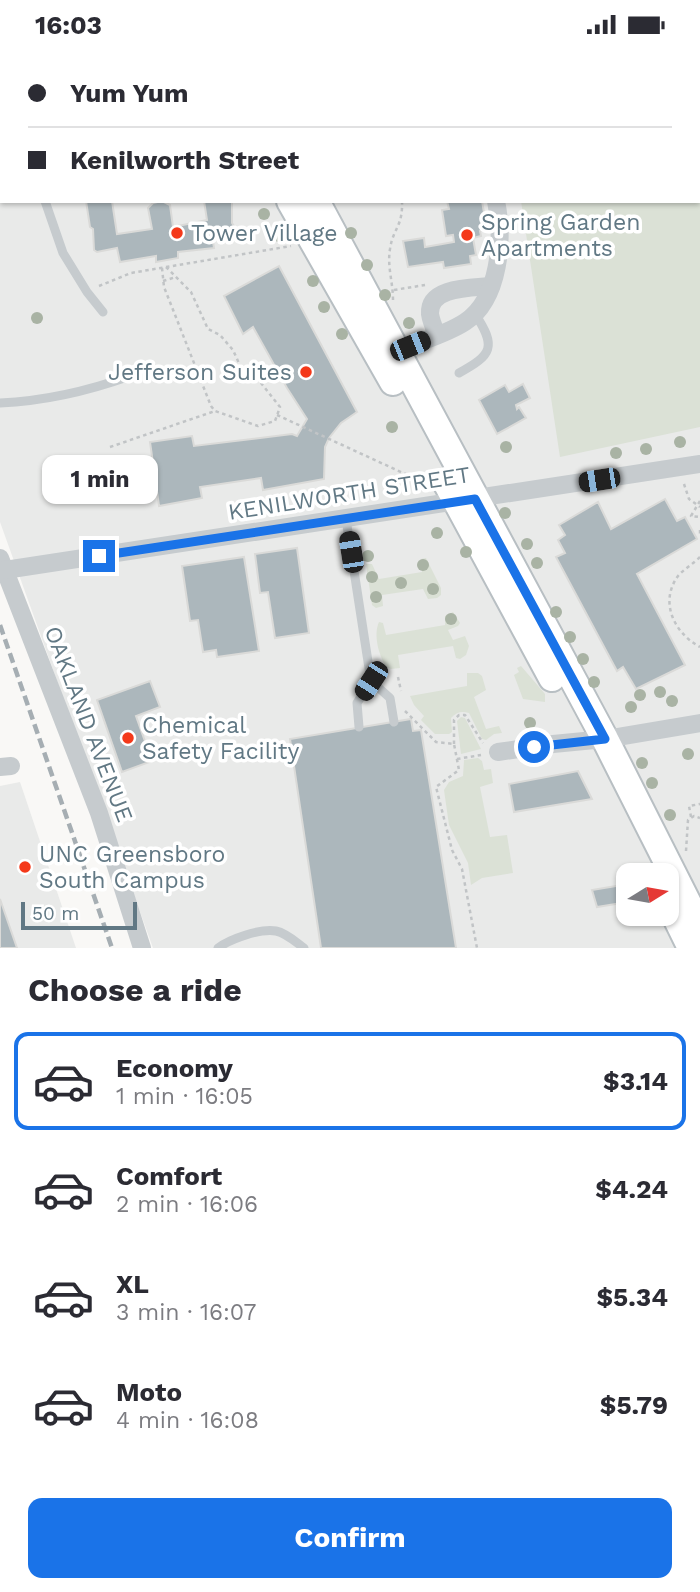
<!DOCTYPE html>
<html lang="en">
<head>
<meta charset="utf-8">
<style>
	body { margin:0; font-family:"Work Sans",sans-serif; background:#f2f2f3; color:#2b2b33; height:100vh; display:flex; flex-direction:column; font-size:26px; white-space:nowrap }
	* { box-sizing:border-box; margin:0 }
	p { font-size:23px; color:#7c7c81 }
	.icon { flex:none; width:38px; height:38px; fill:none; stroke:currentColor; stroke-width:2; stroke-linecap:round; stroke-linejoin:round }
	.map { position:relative; height:899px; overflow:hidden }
	.sheet { display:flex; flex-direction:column; background:#fff; flex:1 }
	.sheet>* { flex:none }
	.banner { position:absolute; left:0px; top:0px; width:700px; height:154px; box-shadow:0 2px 5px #0004; display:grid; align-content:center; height:154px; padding:0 28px; background:#fff }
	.needle { width:46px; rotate:79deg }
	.tools { position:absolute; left:616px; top:814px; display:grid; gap:14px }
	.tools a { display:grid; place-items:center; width:63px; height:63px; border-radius:14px; background:#fff; box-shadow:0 2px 5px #0004; font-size:35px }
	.scale { position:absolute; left:21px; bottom:18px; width:116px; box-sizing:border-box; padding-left:7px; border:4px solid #617884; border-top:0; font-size:19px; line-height:24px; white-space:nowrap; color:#617884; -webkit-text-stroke:5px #fff; paint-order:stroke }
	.end { position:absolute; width:32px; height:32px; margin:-16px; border:9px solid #1a73e8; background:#fff; box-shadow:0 0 0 4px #fff }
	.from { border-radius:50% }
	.bubble { position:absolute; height:49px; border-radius:14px; background:#fff; box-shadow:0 2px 5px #0004; font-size:23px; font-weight:700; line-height:49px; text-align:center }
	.car { position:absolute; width:21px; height:42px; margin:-21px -10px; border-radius:9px; box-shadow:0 0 5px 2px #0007; background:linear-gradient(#222 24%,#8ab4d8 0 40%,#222 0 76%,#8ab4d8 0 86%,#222 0) }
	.banner b { display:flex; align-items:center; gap:24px; height:66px; font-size:26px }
	.banner b+b { border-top:2px solid #e1e1e2 }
	.banner i { width:18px; height:18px; background:#2b2b33 }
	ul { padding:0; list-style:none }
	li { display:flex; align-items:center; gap:21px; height:98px; margin:0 14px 10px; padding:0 14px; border:4px solid transparent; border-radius:14px }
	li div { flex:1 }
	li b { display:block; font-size:26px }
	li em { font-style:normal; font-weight:700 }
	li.selected { border-color:#1a73e8 }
	li>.icon { width:63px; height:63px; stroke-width:1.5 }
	h2 { padding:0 28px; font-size:32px; line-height:84px }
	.cta { display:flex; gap:14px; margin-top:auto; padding:14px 28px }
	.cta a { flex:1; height:80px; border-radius:14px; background:#1a73e8; color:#fff; font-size:28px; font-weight:700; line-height:80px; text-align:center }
	.status { display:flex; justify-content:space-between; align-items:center; height:49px; padding:0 35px; background:#fff; direction:ltr }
	.status svg { height:19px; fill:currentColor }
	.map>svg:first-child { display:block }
</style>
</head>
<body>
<div class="status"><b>16:03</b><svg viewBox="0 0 49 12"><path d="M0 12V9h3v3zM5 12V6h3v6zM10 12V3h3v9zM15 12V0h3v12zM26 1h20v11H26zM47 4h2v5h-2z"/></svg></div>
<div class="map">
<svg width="700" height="899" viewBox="0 0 700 899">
	<rect width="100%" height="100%" fill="#f9f8f6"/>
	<g fill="#e9eae9" fill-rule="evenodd">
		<path d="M0 0H700V899H153L0 473ZM2 2H698V152H2ZM628 826H667V864H628Z"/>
		<path d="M20 733 76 899H0V737Z"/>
	</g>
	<g fill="#dbe1d6">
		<path d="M700 46V378L560 408 521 152H698Z"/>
		<path d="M426 509 441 539V546L437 549 428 550 423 540 382 546 383 557 376 559 372 556 366 515H372L379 530 422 523 421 510Z"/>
		<path d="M453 563 460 574 458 577 448 581 453 591 465 587 469 597 466 606 460 610 456 609 453 597 398 606 400 619 391 620 386 618C379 606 373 586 379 573L383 574 386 586 445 576V567Z"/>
		<path d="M521 617 545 645V653L523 650 514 626 519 623 517 619Z"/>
		<path d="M467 624H478L482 627 486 641 474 648 486 680 499 677 502 684 494 685 486 691 482 690 469 664C461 662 457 663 451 669L452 683 449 685H435L421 671 424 667 414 656 410 647 467 637Z"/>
		<path d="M461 668 465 669 481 700 461 705 457 672Z"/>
		<path d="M478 709 482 712 484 721 491 720 493 734 480 738 490 788 507 786 513 824 482 829 471 836 468 814 449 776 444 741 449 733 463 727 464 711Z"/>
	</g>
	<g fill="#acb7bc" stroke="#dadad8" stroke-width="2">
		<path d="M293 0H457V2H294Z"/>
		<path d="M86 152H112L117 185 152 180 148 159 153 154 162 152 170 156 173 178 207 171 204 152H232V174L236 180 212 186 214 199 178 203V209L156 213V207L120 213 117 199 97 203 94 201 93 180 90 178Z"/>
		<path d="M447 152H482L487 181 480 182 481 187 473 189 476 206 470 207 471 215 444 219 443 213 408 218 403 192 424 189 425 198 454 193 453 186 446 187 442 161 449 160Z"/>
		<path d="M279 217 357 363 341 374 329 389 325 398 324 430 263 441 261 429 200 438 202 449 159 457 150 393 192 387 194 397 292 385 297 387 307 370 287 339 253 278 243 285 224 247Z"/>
		<path d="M523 335 530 349 516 356 517 360 519 358 526 369 497 385 479 351 505 336 509 343Z"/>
		<path d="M665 450 677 472 685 468 697 490 637 525 685 616 636 640 623 618 617 622 556 508 565 504 558 491 565 486 559 476 598 453 611 480Z"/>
		<path d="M297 499 309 584 275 589 268 543 260 544 255 505Z"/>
		<path d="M244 508 259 602 217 608 216 601 203 603 198 571 190 572 182 517Z"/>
		<path d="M150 632 160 658 136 667 152 712 122 723 97 651Z"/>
		<path d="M411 670 413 682 421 681 456 899H321L290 690Z"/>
		<path d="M578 722 592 750 514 763 509 735Z"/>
		<path d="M628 835V853L597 858 592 841Z"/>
		<path d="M0 850 17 899H0Z"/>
	</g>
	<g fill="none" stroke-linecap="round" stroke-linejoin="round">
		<g stroke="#b8bfc3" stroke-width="30">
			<g id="secondary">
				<path d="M205 0 206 2"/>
				<path d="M236 0 237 2"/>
				<path d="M290 152 393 333"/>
				<path d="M316 152 605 690 700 878"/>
				<path d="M447 435 552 629"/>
				<path d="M667 850 691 899"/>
			</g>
		</g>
		<g stroke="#c1c4c6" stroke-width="2.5" stroke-dasharray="3.5 3.5" stroke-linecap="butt">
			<path d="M698 19H700"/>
			<path d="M162 219 164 238 211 357 215 362 258 377 275 372 280 358 261 334 242 321 233 301 220 286 208 280 191 243 166 218"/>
			<path d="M163 232 176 228"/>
			<path d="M99 237 131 224 291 197"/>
			<path d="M394 241 425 236"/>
			<path d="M393 251C393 233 387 217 390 200 393 179 403 178 402 152"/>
			<path d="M277 366 427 435"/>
			<path d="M110 398 215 362"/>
			<path d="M684 435 689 450 700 458"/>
			<path d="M700 452 691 467 700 468"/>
			<path d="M700 481V486"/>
			<path d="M700 508C693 515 684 520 678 527 659 553 674 584 700 598"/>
			<path d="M398 628 401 642"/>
			<path d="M405 662 436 693 454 695 459 721 436 738 452 801 462 820 477 899"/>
			<path d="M454 695V671L459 666H465L483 694"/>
			<path d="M457 710 481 706"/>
			<path d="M691 768 689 757 700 755"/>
			<path d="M686 802 688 771 694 767 700 769"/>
		</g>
		<g stroke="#c6cbce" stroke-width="9">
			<path d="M8 0V2"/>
			<path d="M0 97H2"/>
			<path d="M45 152 63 204 87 243 103 263"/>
			<path d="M459 324C492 306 497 298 475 265"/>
			<path d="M0 354C45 352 88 342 130 327"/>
			<path d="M346 470 371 632 390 649 394 673"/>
			<path d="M359 678 357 654 371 632"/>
			<path d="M218 899C230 890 261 879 276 882 286 884 296 893 304 899"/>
		</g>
		<g stroke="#c6cbce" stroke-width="18">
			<path d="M437 286C434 279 431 272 430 265 428 237 473 239 491 237"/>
			<path d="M390 306C414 293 442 288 465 273 500 250 504 190 496 152"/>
			<path d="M0 509 99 764 142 899"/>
			<path d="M5 521 700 415"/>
			<path d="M498 703 553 695 605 690 700 674"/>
			<path d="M0 718 11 717"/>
		</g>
		<use href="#secondary" stroke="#fff" stroke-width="26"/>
		<path stroke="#a6aeb3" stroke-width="4.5" stroke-dasharray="10 5" stroke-linecap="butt" d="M0 576 112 899"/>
	</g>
	<g fill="#a9b3a4">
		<circle cx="264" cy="165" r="6"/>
		<circle cx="351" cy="184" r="6"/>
		<circle cx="279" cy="187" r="6"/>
		<circle cx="367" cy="216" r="6"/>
		<circle cx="313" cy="232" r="6"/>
		<circle cx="385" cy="246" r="6"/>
		<circle cx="324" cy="258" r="6"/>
		<circle cx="37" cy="269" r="6"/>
		<circle cx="409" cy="274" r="6"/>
		<circle cx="342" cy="285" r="6"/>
		<circle cx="392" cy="378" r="6"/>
		<circle cx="680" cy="393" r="6"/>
		<circle cx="506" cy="398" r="6"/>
		<circle cx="646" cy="400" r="6"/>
		<circle cx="616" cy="404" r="6"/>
		<circle cx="505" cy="464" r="6"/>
		<circle cx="437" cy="484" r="6"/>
		<circle cx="527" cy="495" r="6"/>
		<circle cx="466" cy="503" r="6"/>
		<circle cx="368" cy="507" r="6"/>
		<circle cx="537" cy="514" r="6"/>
		<circle cx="423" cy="516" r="6"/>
		<circle cx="372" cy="528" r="6"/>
		<circle cx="401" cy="534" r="6"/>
		<circle cx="433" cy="540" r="6"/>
		<circle cx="376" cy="548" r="6"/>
		<circle cx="556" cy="563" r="6"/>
		<circle cx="451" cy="570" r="6"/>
		<circle cx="570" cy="588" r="6"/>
		<circle cx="583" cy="610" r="6"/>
		<circle cx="594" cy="633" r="6"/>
		<circle cx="660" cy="643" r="6"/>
		<circle cx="640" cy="646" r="6"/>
		<circle cx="672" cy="652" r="6"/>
		<circle cx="631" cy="658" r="6"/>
		<circle cx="530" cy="674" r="6"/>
		<circle cx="688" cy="705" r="6"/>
		<circle cx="642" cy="714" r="6"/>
		<circle cx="652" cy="734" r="6"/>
		<circle cx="670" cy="766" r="6"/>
	</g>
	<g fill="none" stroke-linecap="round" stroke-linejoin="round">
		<path stroke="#1a73e8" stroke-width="9" d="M99 507 475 450 605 690 534 698"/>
	</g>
	<g fill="#f4391a" stroke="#fff" stroke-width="2.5">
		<circle cx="177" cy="184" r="7"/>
		<circle cx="467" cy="186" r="7"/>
		<circle cx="306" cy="323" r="7"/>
		<circle cx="128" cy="689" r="7"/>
		<circle cx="25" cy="818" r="7"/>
	</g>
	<g text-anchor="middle" stroke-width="7" stroke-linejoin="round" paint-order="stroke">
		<g font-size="23" fill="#617884" stroke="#fff" text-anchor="start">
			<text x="481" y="181">Spring Garden<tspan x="481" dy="26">Apartments</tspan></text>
			<text x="191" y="192">Tower Village</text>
			<text x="292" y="331" text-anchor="end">Jefferson Suites</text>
			<text x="142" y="684">Chemical<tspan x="142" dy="26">Safety Facility</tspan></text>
			<text x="39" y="813">UNC Greensboro<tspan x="39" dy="26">South Campus</tspan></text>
		</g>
		<g font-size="23" fill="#617884" stroke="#fff">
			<text transform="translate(349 444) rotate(-9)" y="8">KENILWORTH STREET</text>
			<text transform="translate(89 675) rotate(69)" y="8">OAKLAND AVENUE</text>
		</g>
	</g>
</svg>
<div class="tools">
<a><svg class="needle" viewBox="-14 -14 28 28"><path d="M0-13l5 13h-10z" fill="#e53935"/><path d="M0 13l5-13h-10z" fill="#7c7c81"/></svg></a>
</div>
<div class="scale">50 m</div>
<i class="end from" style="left:534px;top:698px"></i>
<i class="end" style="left:99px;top:507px"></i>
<div class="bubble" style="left:42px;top:406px;width:116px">1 min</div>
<i class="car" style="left:410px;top:297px;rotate:68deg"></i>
<i class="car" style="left:599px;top:431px;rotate:261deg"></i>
<i class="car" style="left:351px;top:503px;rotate:351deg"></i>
<i class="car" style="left:371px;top:632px;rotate:213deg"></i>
<div class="banner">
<b><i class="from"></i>Yum Yum</b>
<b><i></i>Kenilworth Street</b>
</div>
</div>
<section class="sheet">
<h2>Choose a ride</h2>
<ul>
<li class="selected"><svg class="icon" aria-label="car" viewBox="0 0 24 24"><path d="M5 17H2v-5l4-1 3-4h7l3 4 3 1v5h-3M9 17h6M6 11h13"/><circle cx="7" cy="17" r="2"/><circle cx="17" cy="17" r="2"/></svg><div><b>Economy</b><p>1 min · 16:05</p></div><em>$3.14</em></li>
<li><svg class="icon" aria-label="car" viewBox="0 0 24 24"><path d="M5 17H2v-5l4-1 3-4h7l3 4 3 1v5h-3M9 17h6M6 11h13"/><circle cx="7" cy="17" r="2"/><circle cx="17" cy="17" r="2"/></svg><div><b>Comfort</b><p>2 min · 16:06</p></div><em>$4.24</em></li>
<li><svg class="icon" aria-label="car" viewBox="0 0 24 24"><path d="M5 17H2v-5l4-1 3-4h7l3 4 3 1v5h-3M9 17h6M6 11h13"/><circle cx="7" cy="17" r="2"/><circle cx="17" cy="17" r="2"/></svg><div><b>XL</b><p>3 min · 16:07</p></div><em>$5.34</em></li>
<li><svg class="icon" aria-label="car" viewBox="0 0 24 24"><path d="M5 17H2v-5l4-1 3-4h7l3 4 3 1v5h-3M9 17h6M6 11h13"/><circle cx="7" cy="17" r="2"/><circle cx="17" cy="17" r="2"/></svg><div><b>Moto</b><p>4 min · 16:08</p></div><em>$5.79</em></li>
</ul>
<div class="cta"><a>Confirm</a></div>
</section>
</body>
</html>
